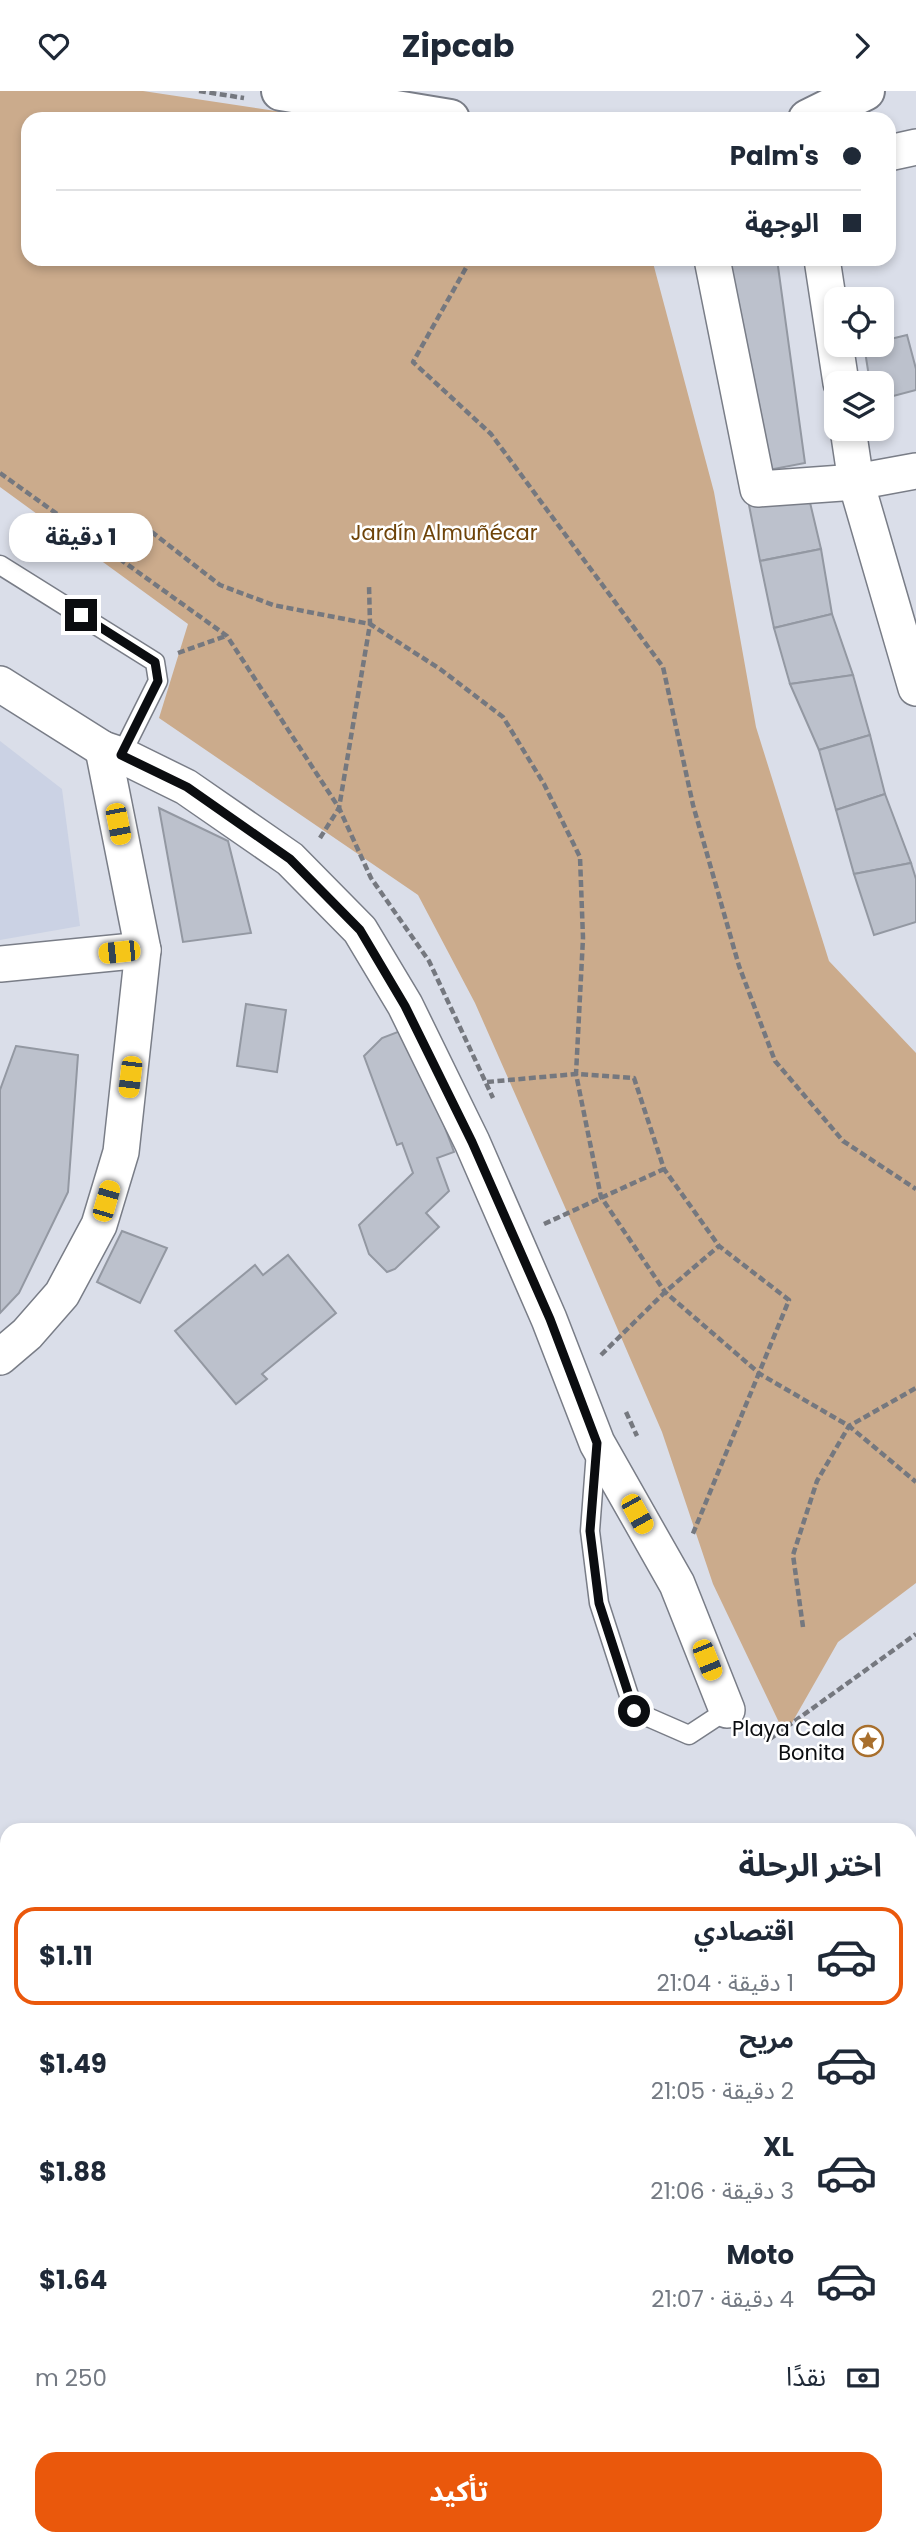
<!DOCTYPE html>
<html lang="ar">
<head>
<meta charset="utf-8">
<style>
	body { margin:0; font-family:Poppins,"Noto Sans Arabic",sans-serif; background:#f6f6f7; color:#1f2937; direction:rtl; height:100vh; display:flex; flex-direction:column; font-size:26px; white-space:nowrap }
	* { box-sizing:border-box; margin:0 }
	p { font-size:23px; color:#747a83 }
	.icon { flex:none; width:38px; height:38px; fill:none; stroke:currentColor; stroke-width:2; stroke-linecap:round; stroke-linejoin:round }
	.map { position:relative; flex:1; overflow:hidden; direction:ltr }
	.panel { position:absolute; left:0px; top:1732px; width:917px; height:723px; display:flex; flex-direction:column; background:#fff; border-radius:21px 21px 0 0; box-shadow:0 4px 10px #0003; direction:rtl }
	.panel>* { flex:none }
	.top-card { position:absolute; left:21px; top:21px; width:875px; height:154px; border-radius:21px; box-shadow:0 4px 10px #0003; direction:rtl; display:grid; align-content:center; height:154px; padding:0 35px; background:#fff }
	.tools { position:absolute; left:824px; top:196px; display:grid; gap:14px }
	.tools a { display:grid; place-items:center; width:70px; height:70px; border-radius:14px; background:#fff; box-shadow:0 4px 10px #0003; font-size:35px }
	.end { position:absolute; width:32px; height:32px; margin:-16px; border:9px solid #0b0d10; background:#fff; box-shadow:0 0 0 4px #fff }
	.from { border-radius:50% }
	.bubble { position:absolute; height:49px; border-radius:21px; background:#fff; box-shadow:0 4px 10px #0003; font-size:23px; font-weight:700; line-height:49px; text-align:center; direction:rtl }
	.car { position:absolute; width:21px; height:42px; margin:-21px -10px; border-radius:9px; box-shadow:0 0 5px 2px #0007; background:linear-gradient(#f5c518 24%,#345 0 40%,#f5c518 0 76%,#345 0 86%,#f5c518 0) }
	.top-card b { display:flex; align-items:center; gap:24px; height:66px; font-size:26px }
	.top-card b+b { border-top:2px solid #e0e1e3 }
	.top-card i { width:18px; height:18px; background:#1f2937 }
	ul { padding:0; list-style:none }
	li { display:flex; align-items:center; gap:21px; height:98px; margin:0 14px 10px; padding:0 21px; border:4px solid transparent; border-radius:21px }
	li div { flex:1 }
	li b { display:block; font-size:26px }
	li em { font-style:normal; font-weight:700 }
	li.current { border-color:#ea580c }
	li>.icon { width:63px; height:63px; stroke-width:1.5 }
	h2 { padding:0 35px; font-size:32px; line-height:84px }
	.pay { display:flex; align-items:center; gap:18px; height:77px; padding:0 35px; font-size:26px }
	.pay p { margin-inline-start:auto }
	.button { display:flex; gap:14px; margin-top:auto; padding:14px 35px }
	.button a { flex:1; height:80px; border-radius:21px; background:#ea580c; color:#fff; font-size:28px; font-weight:700; line-height:80px; text-align:center }
	header { display:flex; justify-content:space-between; align-items:center; height:91px; padding:0 35px; background:#fff; font-size:32px; font-weight:700 }
	.map>svg:first-child { display:block }
</style>
</head>
<body>
<header><svg class="icon" aria-label="forward" viewBox="0 0 24 24"><path d="M9 5l7 7-7 7"/></svg>Zipcab<svg class="icon" aria-label="heart" viewBox="0 0 24 24"><path d="M12 20l-8-8c-3-5 5-10 8-4 3-6 11-1 8 4z"/></svg></header>
<div class="map">
<svg width="916" height="2455" viewBox="0 0 916 2455">
	<rect width="100%" height="100%" fill="#dadee9"/>
	<path fill="#cbd2e4" d="M0 650 62 698 80 835 0 849Z"/>
	<path fill="#cbab8c" d="M0 0H143L329 28H28V168H652L714 401 756 636 829 870 916 962V1492L838 1551 785 1644 713 1493 662 1341 564 1114 475 912 418 804 159 627 188 533 0 396Z"/>
	<path fill="#b0c0e8" stroke="#7e8aa7" stroke-width="2" d="M910 2137 916 2140V2455H443L437 2448H910Z"/>
	<g fill="#bcc1cc" stroke="#9398a2" stroke-width="2">
		<path d="M724 168H777L805 372 758 381Z"/>
		<path d="M907 244 916 278V299L882 308V292H870L864 254H882V250Z"/>
		<path d="M808 403 821 458 760 470 748 409Z"/>
		<path d="M821 458 832 523 774 537 760 470Z"/>
		<path d="M832 523 853 584 790 593 774 537Z"/>
		<path d="M853 584 870 644 819 659 790 593Z"/>
		<path d="M870 644 885 703 836 719 819 659Z"/>
		<path d="M885 703 911 772 854 783 836 719Z"/>
		<path d="M159 717 228 750 251 842 183 851Z"/>
		<path d="M911 772 916 788V831L874 844 854 783Z"/>
		<path d="M246 913 286 919 277 981 237 975Z"/>
		<path d="M408 937 454 1061 437 1067 449 1100 426 1122 439 1136 395 1178 387 1181 369 1163 359 1134 413 1082 402 1052 397 1054 364 965 382 947Z"/>
		<path d="M16 955 78 964 68 1101 19 1202 0 1222V999Z"/>
		<path d="M122 1140 167 1157 140 1212 97 1191Z"/>
		<path d="M288 1164 336 1222 262 1283 267 1288 236 1313 175 1240 255 1174 263 1184Z"/>
	</g>
	<g fill="none" stroke-linecap="round" stroke-linejoin="round">
		<g stroke="#797d87" stroke-width="21">
			<g id="lane">
				<path d="M0 474 155 571 158 590 121 664"/>
				<path d="M596 1360 590 1440 599 1512 634 1620 689 1644 727 1619"/>
			</g>
		</g>
		<g stroke="#797d87" stroke-width="38">
			<g id="street">
				<path d="M889 62 916 56"/>
				<path d="M712 168 758 398 856 391 916 380"/>
				<path d="M822 168 841 292"/>
				<path d="M848 338 856 391 916 597"/>
				<path d="M0 593 103 658 121 664 186 696 290 768 360 839 405 914 472 1051 549 1228 597 1352 677 1493 727 1619"/>
				<path d="M0 873 143 859"/>
				<path d="M0 1266 27 1243 62 1203 99 1134 121 1061 143 859 103 658"/>
			</g>
		</g>
		<g stroke="#797d87" stroke-width="42">
			<g id="primary">
				<path d="M281 0 450 28"/>
				<path d="M808 28 865 0"/>
			</g>
		</g>
		<g stroke="#75787f" stroke-width="4.5" stroke-dasharray="7 3.5" stroke-linecap="butt">
			<path d="M199 0 244 7"/>
			<path d="M471 168 413 271 491 343 663 576 693 714 739 875 775 970 843 1050 916 1098"/>
			<path d="M0 382 227 545 339 717 371 787 429 870 493 1007"/>
			<path d="M117 469 144 435 220 494 273 514 370 533 440 578 503 626 544 693 580 766 583 847 576 983 601 1106 665 1201 760 1283 849 1335 916 1391"/>
			<path d="M178 562 226 545"/>
			<path d="M320 747 339 717 370 533 369 494"/>
			<path d="M487 991 576 983 634 987 664 1078 719 1155 789 1209 692 1445"/>
			<path d="M544 1133 664 1078"/>
			<path d="M601 1264 665 1201 719 1155"/>
			<path d="M626 1321 637 1345"/>
			<path d="M803 1536 793 1464 817 1390 849 1335 916 1297"/>
			<path d="M760 1633 767 1650 916 1543"/>
		</g>
		<use href="#lane" stroke="#fff" stroke-width="18"/>
		<use href="#street" stroke="#fff" stroke-width="35"/>
		<use href="#primary" stroke="#fff" stroke-width="38"/>
	</g>
	<g fill="none" stroke-linecap="round" stroke-linejoin="round">
		<path stroke="#0b0d10" stroke-width="9" d="M81 524 155 571 158 590 121 664 187 696 290 768 360 839 405 915 472 1051 550 1228 597 1352 590 1440 599 1512 634 1620"/>
	</g>
	<defs>
		<g id="sight-ring" transform="scale(1.575)"><circle r="9.5" fill="#fff" stroke="#a86f2d" stroke-width="1.5"/><path d="M0-6L1.8-2.2L6-1.7L2.9 1.2L3.7 5.4L0 3.3L-3.7 5.4L-2.9 1.2L-6-1.7L-1.8-2.2Z" fill="#a86f2d"/></g>
	</defs>
	<g fill-rule="evenodd">
		<use href="#sight-ring" x="868" y="1650"/>
	</g>
	<g text-anchor="middle" stroke-width="5" stroke-linejoin="round" paint-order="stroke">
		<g font-size="21" fill="#6e4309" stroke="#fff">
			<text x="444" y="449">Jardín Almuñécar</text>
		</g>
		<g font-size="21" fill="#0b0d10" stroke="#fff" text-anchor="end">
			<text x="845" y="1645">Playa Cala<tspan x="845" dy="24">Bonita</tspan></text>
		</g>
	</g>
</svg>
<div class="tools">
<a><svg class="icon" aria-label="locate" viewBox="0 0 24 24"><circle cx="12" cy="12" r="6"/><path d="M12 2v4M12 18v4M2 12h4M18 12h4"/></svg></a>
<a><svg class="icon" aria-label="layers" viewBox="0 0 24 24"><path d="M12 4l9 5-9 5-9-5zM3 14l9 5 9-5"/></svg></a>
</div>
<i class="end from" style="left:634px;top:1620px"></i>
<i class="end" style="left:81px;top:524px"></i>
<div class="bubble" style="left:9px;top:422px;width:144px">1 دقيقة</div>
<i class="car" style="left:118px;top:733px;rotate:169deg"></i>
<i class="car" style="left:119px;top:861px;rotate:264deg"></i>
<i class="car" style="left:130px;top:986px;rotate:187deg"></i>
<i class="car" style="left:106px;top:1110px;rotate:16deg"></i>
<i class="car" style="left:637px;top:1423px;rotate:151deg"></i>
<i class="car" style="left:707px;top:1569px;rotate:158deg"></i>
<div class="top-card">
<b><i class="from"></i>Palm's</b>
<b><i></i>الوجهة</b>
</div>
<section class="panel">
<h2>اختر الرحلة</h2>
<ul>
<li class="current"><svg class="icon" aria-label="car" viewBox="0 0 24 24"><path d="M5 17H2v-5l4-1 3-4h7l3 4 3 1v5h-3M9 17h6M6 11h13"/><circle cx="7" cy="17" r="2"/><circle cx="17" cy="17" r="2"/></svg><div><b>اقتصادي</b><p>1 دقيقة · 21:04</p></div><em>$1.11</em></li>
<li><svg class="icon" aria-label="car" viewBox="0 0 24 24"><path d="M5 17H2v-5l4-1 3-4h7l3 4 3 1v5h-3M9 17h6M6 11h13"/><circle cx="7" cy="17" r="2"/><circle cx="17" cy="17" r="2"/></svg><div><b>مريح</b><p>2 دقيقة · 21:05</p></div><em>$1.49</em></li>
<li><svg class="icon" aria-label="car" viewBox="0 0 24 24"><path d="M5 17H2v-5l4-1 3-4h7l3 4 3 1v5h-3M9 17h6M6 11h13"/><circle cx="7" cy="17" r="2"/><circle cx="17" cy="17" r="2"/></svg><div><b>XL</b><p>3 دقيقة · 21:06</p></div><em>$1.88</em></li>
<li><svg class="icon" aria-label="car" viewBox="0 0 24 24"><path d="M5 17H2v-5l4-1 3-4h7l3 4 3 1v5h-3M9 17h6M6 11h13"/><circle cx="7" cy="17" r="2"/><circle cx="17" cy="17" r="2"/></svg><div><b>Moto</b><p>4 دقيقة · 21:07</p></div><em>$1.64</em></li>
</ul>
<div class="pay"><svg class="icon" aria-label="cash" viewBox="0 0 24 24"><path d="M3 7h18v10H3z"/><circle cx="12" cy="12" r="2"/></svg>نقدًا<p>250 m</p></div>
<div class="button"><a>تأكيد</a></div>
</section>
</div>
</body>
</html>
